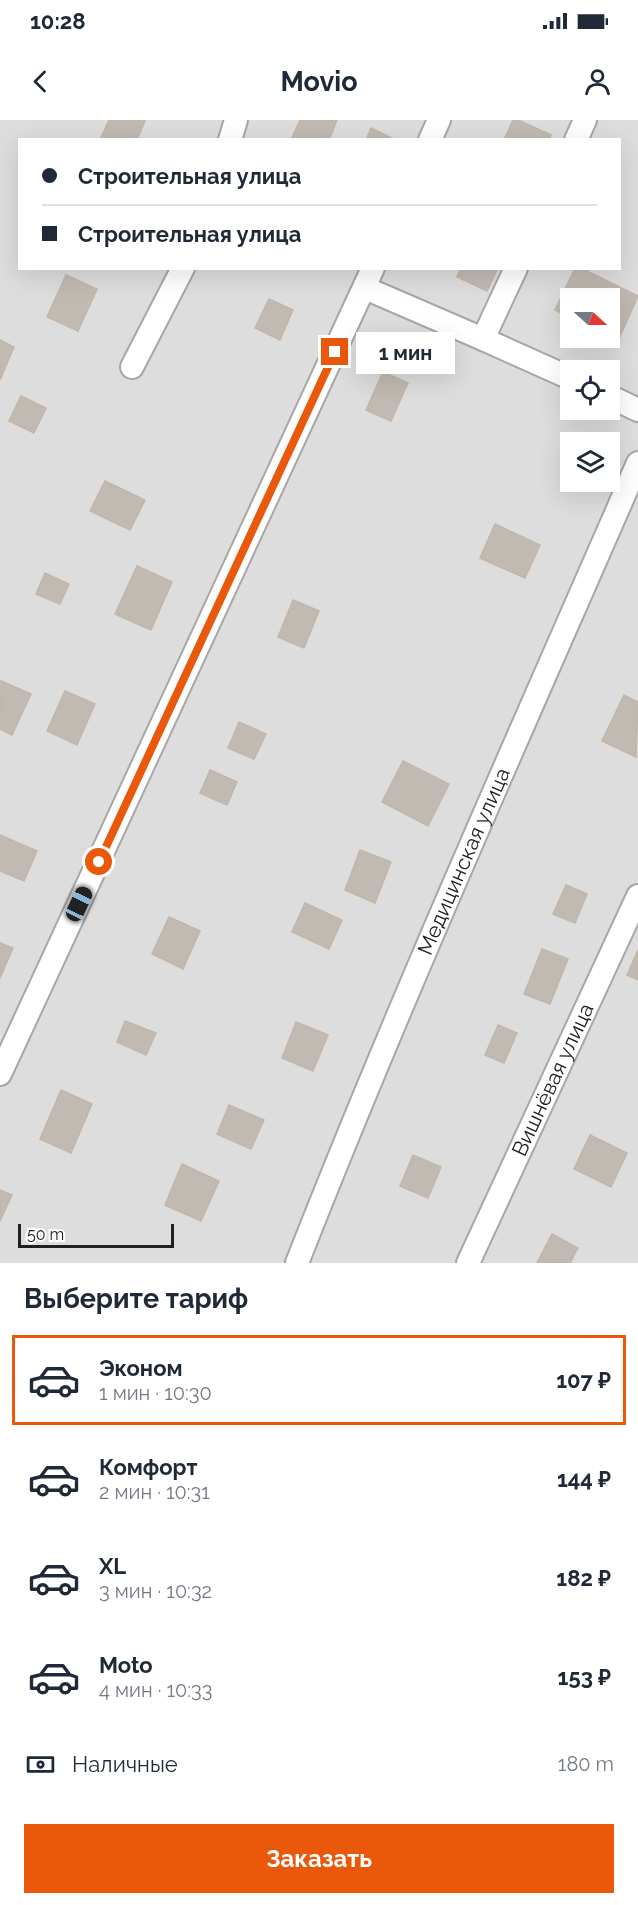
<!DOCTYPE html>
<html lang="ru">
<head>
<meta charset="utf-8">
<style>
	body { margin:0; font-family:Raleway,sans-serif; background:#f2f2f3; color:#1f2937; height:100vh; display:flex; flex-direction:column; font-size:22px; white-space:nowrap }
	* { box-sizing:border-box; margin:0 }
	p { font-size:20px; color:#747a83 }
	.icon { flex:none; width:33px; height:33px; fill:none; stroke:currentColor; stroke-width:2; stroke-linecap:round; stroke-linejoin:round }
	.map { position:relative; height:1143px; overflow:hidden }
	.drawer { display:flex; flex-direction:column; background:#fff; flex:1 }
	.drawer>* { flex:none }
	.guide { position:absolute; left:18px; top:18px; width:603px; height:132px; border-radius:0px; box-shadow:0 6px 24px #0002; display:grid; align-content:center; height:132px; padding:0 24px; background:#fff }
	.needle { width:39px; rotate:111deg }
	.buttons { position:absolute; left:560px; top:168px; display:grid; gap:12px }
	.buttons a { display:grid; place-items:center; width:60px; height:60px; border-radius:0px; background:#fff; box-shadow:0 6px 24px #0002; font-size:30px }
	.scale { position:absolute; left:18px; bottom:15px; width:156px; box-sizing:border-box; padding-left:6px; border:3px solid #202020; border-top:0; font-size:16px; line-height:21px; white-space:nowrap; color:#202020; -webkit-text-stroke:4px #fff; paint-order:stroke }
	.end { position:absolute; width:27px; height:27px; margin:-14px; border:8px solid #ea580c; background:#fff; box-shadow:0 0 0 3px #fff }
	.from { border-radius:50% }
	.bubble { position:absolute; height:42px; border-radius:0px; background:#fff; box-shadow:0 6px 24px #0002; font-size:20px; font-weight:700; line-height:42px; text-align:center }
	.car { position:absolute; width:18px; height:36px; margin:-18px -9px; border-radius:8px; box-shadow:0 0 4px 2px #0007; background:linear-gradient(#222 24%,#8ab4d8 0 40%,#222 0 76%,#8ab4d8 0 86%,#222 0) }
	.guide b { display:flex; align-items:center; gap:21px; height:57px; font-size:22px }
	.guide b+b { border-top:2px solid #e0e1e3 }
	.guide i { width:15px; height:15px; background:#1f2937 }
	ul { padding:0; list-style:none }
	li { display:flex; align-items:center; gap:18px; height:90px; margin:0 12px 9px; padding:0 12px; border:3px solid transparent; border-radius:0px }
	li div { flex:1 }
	li b { display:block; font-size:22px }
	li em { font-style:normal; font-weight:700 }
	li.on { border-color:#ea580c }
	li>.icon { width:54px; height:54px; stroke-width:1.5 }
	h2 { padding:0 24px; font-size:27px; line-height:72px }
	.pay { display:flex; align-items:center; gap:15px; height:66px; padding:0 24px; font-size:22px }
	.pay p { margin-inline-start:auto }
	.cta { display:flex; gap:12px; margin-top:auto; padding:12px 24px }
	.cta a { flex:1; height:69px; border-radius:0px; background:#ea580c; color:#fff; font-size:24px; font-weight:700; line-height:69px; text-align:center }
	.status { display:flex; justify-content:space-between; align-items:center; height:42px; padding:0 30px; background:#fff; direction:ltr }
	.status svg { height:16px; fill:currentColor }
	header { display:flex; justify-content:space-between; align-items:center; height:78px; padding:0 24px; background:#fff; font-size:27px; font-weight:700 }
	.map>svg:first-child { display:block }
</style>
</head>
<body>
<div class="status"><b>10:28</b><svg viewBox="0 0 49 12"><path d="M0 12V9h3v3zM5 12V6h3v6zM10 12V3h3v9zM15 12V0h3v12zM26 1h20v11H26zM47 4h2v5h-2z"/></svg></div>
<header><svg class="icon" aria-label="back" viewBox="0 0 24 24"><path d="M15 5l-7 7 7 7"/></svg>Movio<svg class="icon" aria-label="person" viewBox="0 0 24 24"><circle cx="12" cy="8" r="4"/><path d="M4 21q1-7 8-7t8 7"/></svg></header>
<div class="map">
<svg width="638" height="1143" viewBox="0 0 638 1143">
	<rect width="100%" height="100%" fill="#f0eee6"/>
	<path fill="#dedddd" fill-rule="evenodd" d="M0 0H638V1143H0ZM20 20H620V148H20ZM570 178H609V218H570ZM570 250H609V290H570ZM570 322H609V362H570Z"/>
	<g fill="#c1bab2" stroke="#c3b6a8" stroke-width="1.5">
		<path d="M109 0H144L145 1 137 20H100Z"/>
		<path d="M300 0H337L329 20H291Z"/>
		<path d="M513 0H518L551 15 549 20H504Z"/>
		<path d="M371 8 396 20H366Z"/>
		<path d="M461 148H498L487 171 457 157Z"/>
		<path d="M575 148H581L638 176 618 221 609 216V178H570V198L555 190Z"/>
		<path d="M66 155 97 169 78 211 47 197Z"/>
		<path d="M269 179 293 190 280 220 255 208Z"/>
		<path d="M0 220 14 227 0 260Z"/>
		<path d="M383 252 408 263 391 301 366 290Z"/>
		<path d="M21 276 46 288 34 313 9 301Z"/>
		<path d="M105 361 145 380 130 410 90 391Z"/>
		<path d="M495 404 540 425 525 458 480 438Z"/>
		<path d="M137 446 172 462 151 510 115 494Z"/>
		<path d="M45 453 69 464 60 484 36 474Z"/>
		<path d="M293 480 319 491 304 528 278 517Z"/>
		<path d="M1 561 31 574 12 615 0 609Z"/>
		<path d="M65 571 95 584 77 625 47 611Z"/>
		<path d="M624 575 638 582 636 637 602 621Z"/>
		<path d="M239 602 266 614 254 639 228 628Z"/>
		<path d="M403 641 449 664 428 706 382 682Z"/>
		<path d="M210 650 237 662 227 685 200 673Z"/>
		<path d="M0 715 37 731 24 761 0 751Z"/>
		<path d="M360 730 391 742 375 783 345 770Z"/>
		<path d="M566 765 587 774 575 803 553 794Z"/>
		<path d="M305 783 342 800 329 829 292 812Z"/>
		<path d="M169 797 200 811 183 849 152 834Z"/>
		<path d="M0 823 13 828 0 858Z"/>
		<path d="M542 829 568 839 550 884 524 874Z"/>
		<path d="M638 830V860L627 855Z"/>
		<path d="M125 901 156 913 146 935 117 922Z"/>
		<path d="M296 902 328 915 313 951 282 938Z"/>
		<path d="M498 905 517 913 504 943 485 935Z"/>
		<path d="M61 970 92 984 71 1033 40 1019Z"/>
		<path d="M229 985 264 1000 251 1029 217 1014Z"/>
		<path d="M590 1015 627 1033 611 1067 574 1049Z"/>
		<path d="M413 1035 441 1047 428 1078 400 1066Z"/>
		<path d="M182 1044 219 1061 201 1101 165 1085Z"/>
		<path d="M0 1070 12 1075 0 1101Z"/>
		<path d="M552 1114 578 1128 570 1143H537Z"/>
	</g>
	<g fill="none" stroke-linecap="round" stroke-linejoin="round">
		<g stroke="#a7a7a7" stroke-width="26">
			<g id="minor">
				<path d="M230 20 236 0"/>
				<path d="M430 20 439 0"/>
				<path d="M576 20 585 0"/>
				<path d="M365 168 483 219 570 258"/>
				<path d="M483 219 516 148"/>
				<path d="M132 247 183 148"/>
				<path d="M609 276 638 290"/>
				<path d="M0 954 373 148"/>
				<path id="s1" d="M297 1143C403 873 522 609 638 343"/>
				<path id="s2" d="M468 1143 638 776"/>
			</g>
		</g>
		<use href="#minor" stroke="#fff" stroke-width="22"/>
	</g>
	<g fill="none" stroke-linecap="round" stroke-linejoin="round">
		<path stroke="#ea580c" stroke-width="8" d="M99 742 335 232"/>
	</g>
	<g text-anchor="middle" stroke-width="5" stroke-linejoin="round" paint-order="stroke">
		<g font-size="21" fill="#202020" stroke="#fff">
			<text dy="7" stroke="none"><textPath href="#s1" startOffset="435">Медицинская улица</textPath></text>
			<text dy="7" stroke="none"><textPath href="#s2" startOffset="202">Вишнёвая улица</textPath></text>
		</g>
	</g>
</svg>
<div class="buttons">
<a><svg class="needle" viewBox="-14 -14 28 28"><path d="M0-13l5 13h-10z" fill="#e53935"/><path d="M0 13l5-13h-10z" fill="#747a83"/></svg></a>
<a><svg class="icon" aria-label="locate" viewBox="0 0 24 24"><circle cx="12" cy="12" r="6"/><path d="M12 2v4M12 18v4M2 12h4M18 12h4"/></svg></a>
<a><svg class="icon" aria-label="layers" viewBox="0 0 24 24"><path d="M12 4l9 5-9 5-9-5zM3 14l9 5 9-5"/></svg></a>
</div>
<div class="scale">50 m</div>
<i class="end from" style="left:99px;top:742px"></i>
<i class="end" style="left:335px;top:232px"></i>
<div class="bubble" style="left:356px;top:212px;width:99px">1 мин</div>
<i class="car" style="left:79px;top:784px;rotate:25deg"></i>
<div class="guide">
<b><i class="from"></i>Строительная улица</b>
<b><i></i>Строительная улица</b>
</div>
</div>
<section class="drawer">
<h2>Выберите тариф</h2>
<ul>
<li class="on"><svg class="icon" aria-label="car" viewBox="0 0 24 24"><path d="M5 17H2v-5l4-1 3-4h7l3 4 3 1v5h-3M9 17h6M6 11h13"/><circle cx="7" cy="17" r="2"/><circle cx="17" cy="17" r="2"/></svg><div><b>Эконом</b><p>1 мин · 10:30</p></div><em>107 ₽</em></li>
<li><svg class="icon" aria-label="car" viewBox="0 0 24 24"><path d="M5 17H2v-5l4-1 3-4h7l3 4 3 1v5h-3M9 17h6M6 11h13"/><circle cx="7" cy="17" r="2"/><circle cx="17" cy="17" r="2"/></svg><div><b>Комфорт</b><p>2 мин · 10:31</p></div><em>144 ₽</em></li>
<li><svg class="icon" aria-label="car" viewBox="0 0 24 24"><path d="M5 17H2v-5l4-1 3-4h7l3 4 3 1v5h-3M9 17h6M6 11h13"/><circle cx="7" cy="17" r="2"/><circle cx="17" cy="17" r="2"/></svg><div><b>XL</b><p>3 мин · 10:32</p></div><em>182 ₽</em></li>
<li><svg class="icon" aria-label="car" viewBox="0 0 24 24"><path d="M5 17H2v-5l4-1 3-4h7l3 4 3 1v5h-3M9 17h6M6 11h13"/><circle cx="7" cy="17" r="2"/><circle cx="17" cy="17" r="2"/></svg><div><b>Moto</b><p>4 мин · 10:33</p></div><em>153 ₽</em></li>
</ul>
<div class="pay"><svg class="icon" aria-label="cash" viewBox="0 0 24 24"><path d="M3 7h18v10H3z"/><circle cx="12" cy="12" r="2"/></svg>Наличные<p>180 m</p></div>
<div class="cta"><a>Заказать</a></div>
</section>
</body>
</html>
